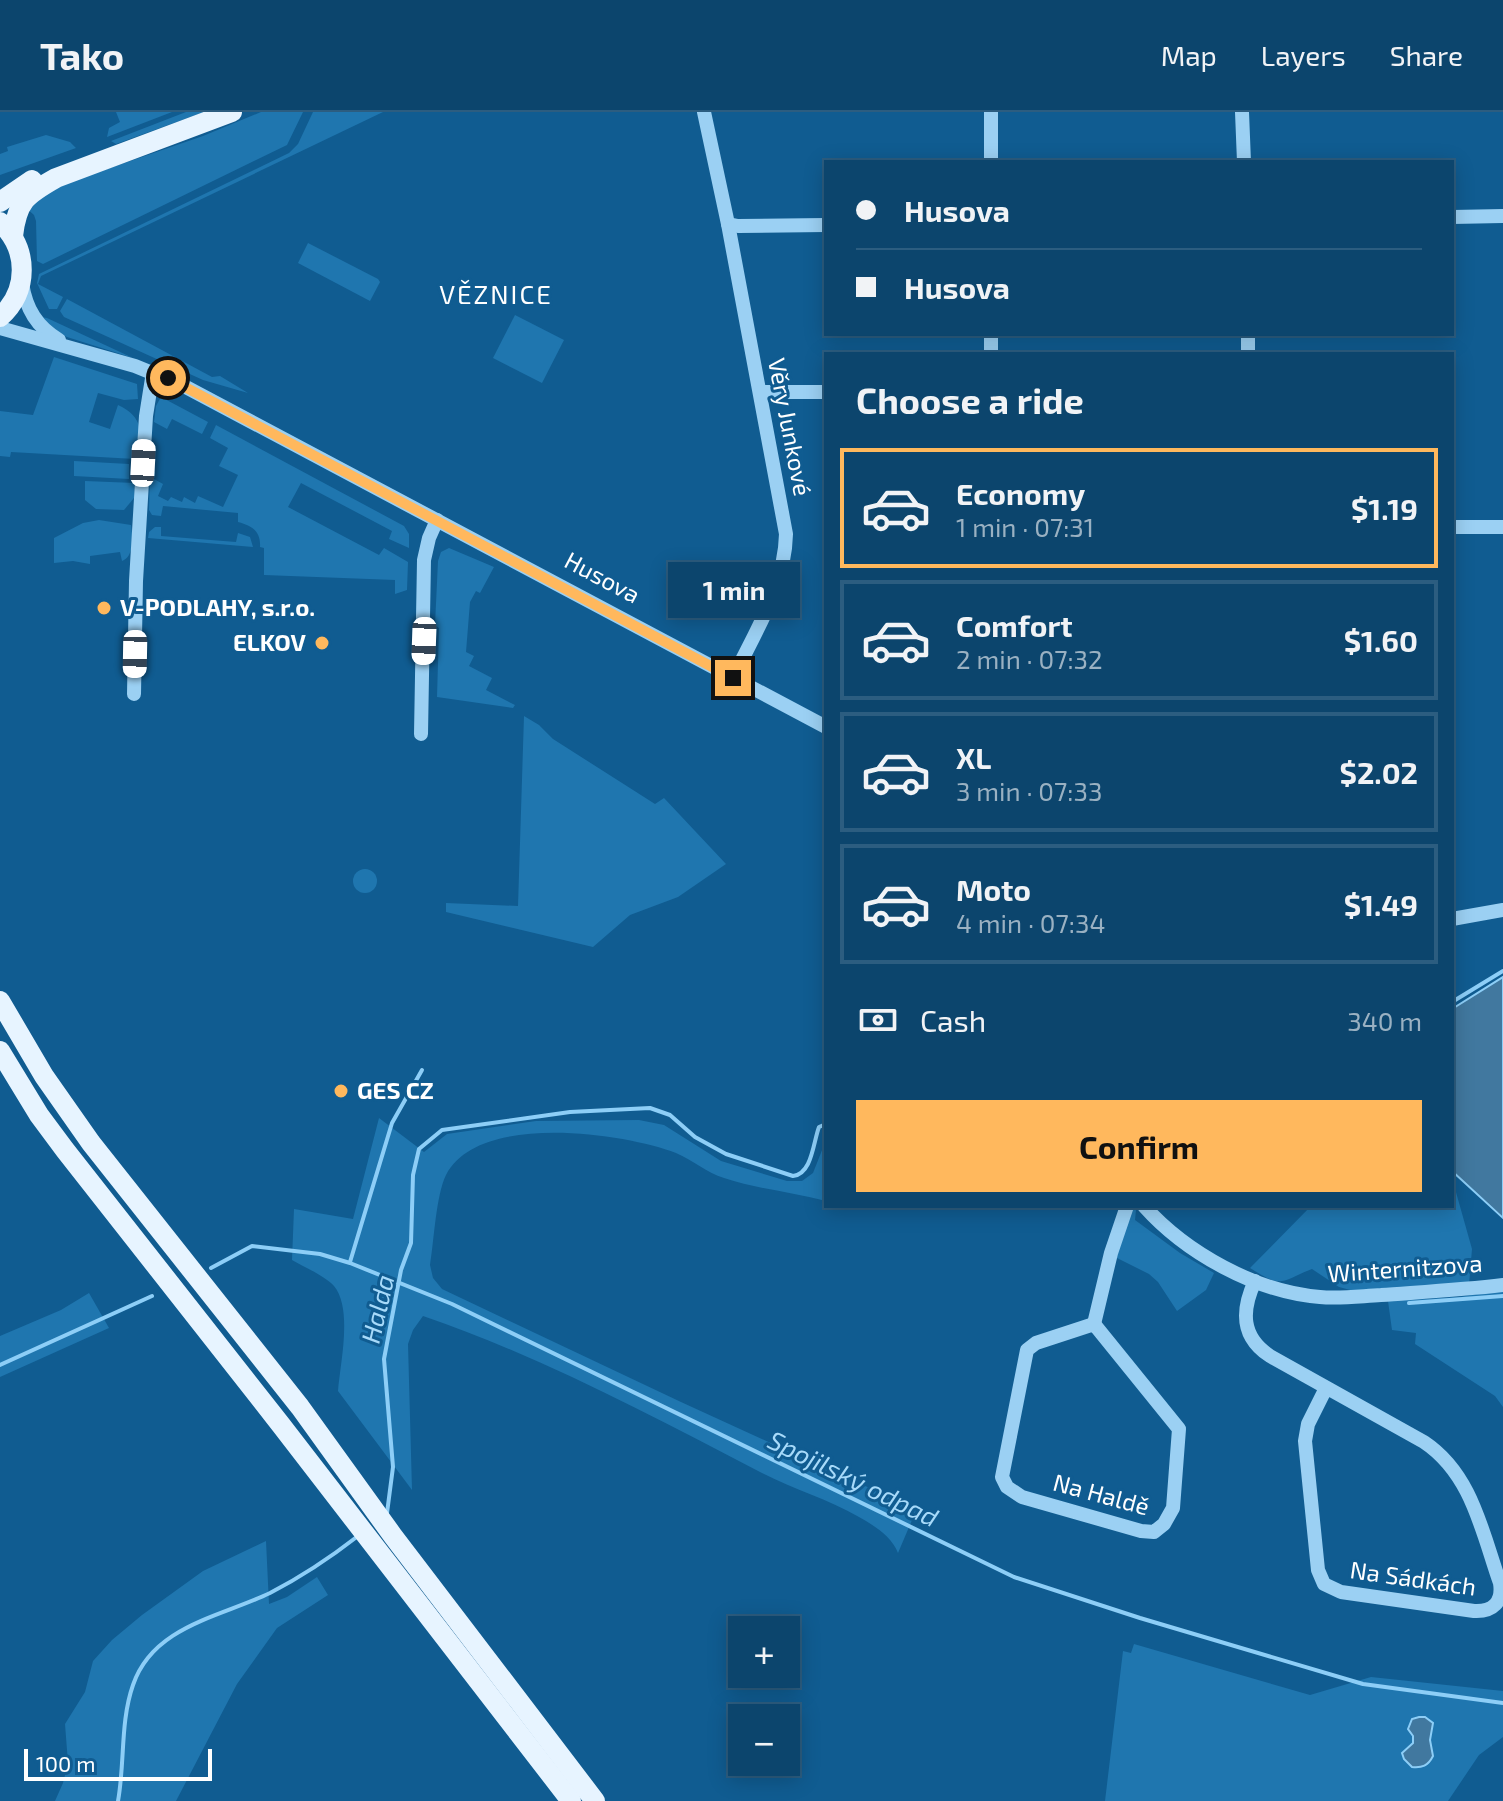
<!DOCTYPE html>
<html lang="en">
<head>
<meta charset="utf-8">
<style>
	body { margin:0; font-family:"Exo 2",sans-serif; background:#1a4f75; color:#f1f3f6; height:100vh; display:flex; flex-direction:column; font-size:30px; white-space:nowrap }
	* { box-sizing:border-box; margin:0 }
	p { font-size:26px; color:#9ab1c2 }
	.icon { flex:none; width:44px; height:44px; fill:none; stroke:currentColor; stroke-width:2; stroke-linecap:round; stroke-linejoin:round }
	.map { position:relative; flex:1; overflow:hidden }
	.side { position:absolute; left:824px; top:240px; width:630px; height:856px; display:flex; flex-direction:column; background:#0c456d; border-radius:0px; box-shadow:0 4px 20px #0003,0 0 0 2px #2c5d80 }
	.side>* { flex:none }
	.hud { position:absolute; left:824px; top:48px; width:630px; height:176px; border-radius:0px; box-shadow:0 4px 20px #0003,0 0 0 2px #2c5d80; display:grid; align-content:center; height:176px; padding:0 32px; background:#0c456d }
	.buttons { position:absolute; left:728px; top:1504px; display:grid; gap:16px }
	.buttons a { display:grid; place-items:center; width:72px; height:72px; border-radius:0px; background:#0c456d; box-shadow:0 4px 20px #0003,0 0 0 2px #2c5d80; font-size:40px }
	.scale { position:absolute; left:24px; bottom:20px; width:188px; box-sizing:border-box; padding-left:8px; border:4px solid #fff; border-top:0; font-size:22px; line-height:28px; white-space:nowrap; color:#fff; -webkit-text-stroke:6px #105c91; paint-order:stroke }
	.end { position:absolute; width:36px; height:36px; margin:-18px; border:10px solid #ffb85d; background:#111; box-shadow:0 0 0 4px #111 }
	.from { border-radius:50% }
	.bubble { position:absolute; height:56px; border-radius:0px; background:#0c456d; box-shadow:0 4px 20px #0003,0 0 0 2px #2c5d80; font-size:26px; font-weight:700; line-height:56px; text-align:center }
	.car { position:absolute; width:24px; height:48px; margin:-24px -12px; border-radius:10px; box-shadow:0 0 6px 2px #0007; background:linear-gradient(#fff 24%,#345 0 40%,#fff 0 76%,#345 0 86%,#fff 0) }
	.hud b { display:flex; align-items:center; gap:28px; height:76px; font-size:30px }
	.hud b+b { border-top:2px solid #2c5d80 }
	.hud i { width:20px; height:20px; background:#f1f3f6 }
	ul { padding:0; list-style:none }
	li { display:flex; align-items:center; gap:24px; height:120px; margin:0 16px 12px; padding:0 16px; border:4px solid #2c5d80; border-radius:0px }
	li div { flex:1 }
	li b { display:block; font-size:30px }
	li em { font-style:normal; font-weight:700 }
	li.current { border-color:#ffb85d }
	li>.icon { width:72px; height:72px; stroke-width:1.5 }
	h2 { padding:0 32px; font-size:36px; line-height:96px }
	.pay { display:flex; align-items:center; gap:20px; height:88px; padding:0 32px; font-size:30px }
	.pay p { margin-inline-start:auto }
	.primary-button { display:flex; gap:16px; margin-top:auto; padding:16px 32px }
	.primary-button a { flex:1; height:92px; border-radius:0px; background:#ffb85d; color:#111; font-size:32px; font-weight:700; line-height:92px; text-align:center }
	header { display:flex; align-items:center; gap:48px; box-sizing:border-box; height:112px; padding:0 40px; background:#0c456d; border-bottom:2px solid #2c5d80 }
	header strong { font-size:38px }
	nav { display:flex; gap:44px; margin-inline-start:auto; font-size:28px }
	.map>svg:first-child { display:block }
</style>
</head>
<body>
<header>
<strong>Tako</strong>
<nav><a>Map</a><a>Layers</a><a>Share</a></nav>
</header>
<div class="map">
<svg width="1503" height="1689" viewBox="0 0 1503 1689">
	<rect width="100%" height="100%" fill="#105c91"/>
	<g fill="#1f76af">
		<path d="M116 0H172L107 25 109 16 120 10Z"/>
		<path d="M186 0H204L116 32 111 29Z"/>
		<path d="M261 0H303L287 33 43 152 37 149 36 109 34 103 25 95 40 80 203 24Z"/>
		<path d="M313 0H383L41 164 38 172 63 185 57 197H49L37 171 39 162 289 41 298 32Z"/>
		<path d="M46 23 70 30 76 36 0 63V42L8 39 7 35Z"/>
		<path d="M308 131 378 167 380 170 370 189 298 151Z"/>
		<path d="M67 187 212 265 220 264 248 281 203 268 64 205 60 199Z"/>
		<path d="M515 203 564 228 542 271 493 246Z"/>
		<path d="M41 205 47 206 133 246 67 225 58 221Z"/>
		<path d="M54 245 137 272 138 287 124 288 98 281 89 310 110 317 118 293C144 305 143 322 135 347L11 340 10 345 0 344V299L33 303Z"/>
		<path d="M161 285 208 310 202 322 172 307 167 317 154 310 156 294Z"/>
		<path d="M216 313 404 414 409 422V436L389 427 392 419 301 371 288 395 379 443 384 436 408 450 407 478 395 482V468L264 463V436L260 435C261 419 252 414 238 410V401L163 394 161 404 152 403 149 398 150 361 155 360 154 367 163 372 158 384 168 389 171 385 182 390 184 385 195 391 198 384 223 395 238 363 219 354 228 336 210 326Z"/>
		<path d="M74 349 129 352V367L74 364Z"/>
		<path d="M85 369 135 371 134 386 124 398 96 397 85 388Z"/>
		<path d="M99 408 131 413C133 425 134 445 122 449L120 440 90 444V452L73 449 54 451V426L83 411Z"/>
		<path d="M155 415H161V424L236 430 238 421 250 425 253 435 148 426 149 420Z"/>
		<path d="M449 436 494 455 480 481 476 479 470 490 466 540 474 544 469 554 492 566 486 578 515 593 513 596 437 585 439 516 435 513 438 449 441 440Z"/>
		<path d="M524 604 539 613 553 627 655 692 664 686 726 752 678 785 630 803 593 835 446 800V791L518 794Z"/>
		<circle cx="365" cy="769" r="12"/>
		<path d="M379 1006 424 1040 447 1022 536 1009 639 1008 664 1013 721 1049 787 1069H802L813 1061 826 1028V1089C793 1080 757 1077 724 1066 707 1061 693 1048 676 1041 623 1021 478 1000 446 1063 436 1083 434 1129 430 1153L433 1166 442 1177 681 1290 865 1374 918 1394 898 1441C892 1425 875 1414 859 1405 828 1387 792 1377 760 1360 650 1303 540 1244 423 1204L413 1218 408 1232 412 1378 338 1279C340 1252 353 1197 334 1174 325 1164 304 1155 292 1148L294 1097 353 1107Z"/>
		<path d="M1452 1066 1472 1137 1469 1173 1354 1179 1339 1175 1312 1157C1279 1170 1283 1177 1250 1156L1311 1094H1452Z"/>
		<path d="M1132 1096 1136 1098 1135 1108 1180 1141 1214 1161 1206 1178 1177 1199 1158 1170 1149 1162 1115 1145Z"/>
		<path d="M1503 1178V1295L1495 1284 1415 1232 1416 1221 1392 1218 1388 1189 1459 1185Z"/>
		<path d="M89 1181 109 1216 0 1265V1224L61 1198Z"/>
		<path d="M266 1429 269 1492 287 1485 317 1465 328 1483 277 1516 237 1572 176 1689H55L63 1671 68 1651 65 1612 85 1580 93 1549 112 1528 142 1503 203 1459Z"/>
		<path d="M1134 1532 1310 1583 1371 1565 1503 1579V1625L1479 1643 1448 1689H1105L1123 1539 1131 1541Z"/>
	</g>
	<g fill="#41789f" stroke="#8dcef7" stroke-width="2">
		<path d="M1503 865V1106L1452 1059V897Z"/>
		<path d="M1419 1605H1425L1433 1611 1430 1628 1433 1644C1428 1654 1422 1656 1412 1655L1404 1647 1402 1641 1413 1631V1624L1408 1617 1412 1607Z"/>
	</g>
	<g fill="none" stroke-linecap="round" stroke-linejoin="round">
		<g stroke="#8dcef7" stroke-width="4">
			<path d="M1452 890 1503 859"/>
			<path d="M350 1150 392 1011 422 958"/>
			<path d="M211 1156 252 1134 320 1142 350 1151 452 1192 1014 1465 1140 1506 1363 1572 1503 1591"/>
			<path d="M1409 1191 1503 1184"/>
			<path d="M0 1253 152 1184"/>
			<path d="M387 1401 393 1355 384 1247 401 1158 411 1131 413 1063 419 1037 442 1018 570 1000 650 996 670 1003 695 1025 726 1042 793 1064C812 1062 813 1031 819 1015L826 1012"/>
			<path d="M118 1689C125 1651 120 1610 133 1573 153 1514 220 1505 270 1481 301 1465 331 1445 358 1424"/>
		</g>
		<g stroke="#9bd0f3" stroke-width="14">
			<path d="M704 0 728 112 786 422C785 474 755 520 733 566"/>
			<path d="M991 0V50"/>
			<path d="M1242 0 1244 50"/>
			<path d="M1452 105 1503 104"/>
			<path d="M728 112 738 114 826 113"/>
			<path d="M22 171C26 197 37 215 59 228"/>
			<path d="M0 216 135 254 184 274 826 615"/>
			<path d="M991 222V242"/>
			<path d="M1248 222V242"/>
			<path d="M761 280H826"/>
			<path d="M1452 415H1503"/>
			<path d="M134 582 136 469 146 304 153 260"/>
			<path d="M421 622 424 448 429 426 437 408"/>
			<path d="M1452 807 1503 798"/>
			<path d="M1144 1094C1186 1141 1256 1180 1320 1185 1340 1187 1361 1184 1381 1183 1422 1180 1462 1178 1503 1173"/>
			<path d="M1255 1169C1241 1199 1241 1225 1270 1244L1424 1330C1472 1362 1482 1420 1500 1471 1503 1490 1493 1500 1474 1499L1341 1480 1324 1472 1318 1458 1305 1329 1308 1312 1326 1276"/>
			<path d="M1094 1212 1179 1317 1173 1396 1164 1412 1154 1420 1141 1419 1022 1385 1007 1375 1002 1365 1027 1238 1036 1231Z"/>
			<path d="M1094 1212 1111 1141 1127 1094"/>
		</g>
		<g stroke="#e7f4ff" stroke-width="20">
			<path d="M0 90 32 68"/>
			<path d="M0 110C29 137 29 179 0 205"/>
			<path d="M13 124C17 89 26 83 56 66L232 0"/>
			<path d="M0 889 44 964 91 1031 300 1295 393 1424 595 1689"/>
			<path d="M0 939 39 1003 65 1038 281 1313 571 1689"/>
		</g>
	</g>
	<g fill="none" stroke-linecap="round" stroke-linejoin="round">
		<path stroke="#ffb85d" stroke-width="10" d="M168 266 733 566"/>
	</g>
	<g fill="#ffb85d" stroke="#105c91" stroke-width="3">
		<circle cx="104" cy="496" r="8"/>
		<circle cx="322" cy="531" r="8"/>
		<circle cx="341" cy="979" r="8"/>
	</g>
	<g text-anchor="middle" stroke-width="6" stroke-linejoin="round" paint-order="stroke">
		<g font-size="24" fill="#fff" stroke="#105c91">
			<text transform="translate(789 315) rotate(79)" y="8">Věry Junkové</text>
			<text transform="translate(602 466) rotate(28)" y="8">Husova</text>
			<text transform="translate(1405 1157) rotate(-4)" y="8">Winternitzova</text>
			<text transform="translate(1101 1383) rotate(15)" y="8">Na Haldě</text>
			<text transform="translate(1413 1467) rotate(8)" y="8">Na Sádkách</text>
		</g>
		<g font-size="24" font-weight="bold" fill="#fff" stroke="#105c91" text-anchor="start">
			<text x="120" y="504">V-PODLAHY, s.r.o.</text>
			<text x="306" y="539" text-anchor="end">ELKOV</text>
			<text x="357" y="987">GES CZ</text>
		</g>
		<g font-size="26" letter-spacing="2" fill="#fff" stroke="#105c91">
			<text x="496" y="192">VĚZNICE</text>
		</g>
		<g font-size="26" font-style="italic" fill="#a7dafa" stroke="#105c91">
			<text transform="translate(378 1197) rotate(-77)" y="9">Halda</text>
			<text transform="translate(853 1367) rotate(26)" y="9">Spojilský odpad</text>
		</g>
	</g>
</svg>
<div class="buttons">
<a>+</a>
<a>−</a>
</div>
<div class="scale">100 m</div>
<i class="end from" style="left:168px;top:266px"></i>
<i class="end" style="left:733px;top:566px"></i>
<div class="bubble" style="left:668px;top:450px;width:132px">1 min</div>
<i class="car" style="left:143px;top:351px;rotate:3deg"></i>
<i class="car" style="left:424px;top:529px;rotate:182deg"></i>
<i class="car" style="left:135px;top:542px;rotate:181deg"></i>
<div class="hud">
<b><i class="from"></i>Husova</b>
<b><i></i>Husova</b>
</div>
<section class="side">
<h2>Choose a ride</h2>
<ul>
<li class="current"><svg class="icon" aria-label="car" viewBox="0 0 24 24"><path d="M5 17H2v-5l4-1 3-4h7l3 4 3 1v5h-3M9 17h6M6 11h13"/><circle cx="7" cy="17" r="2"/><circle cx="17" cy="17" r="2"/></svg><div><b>Economy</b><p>1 min · 07:31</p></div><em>$1.19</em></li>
<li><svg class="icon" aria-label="car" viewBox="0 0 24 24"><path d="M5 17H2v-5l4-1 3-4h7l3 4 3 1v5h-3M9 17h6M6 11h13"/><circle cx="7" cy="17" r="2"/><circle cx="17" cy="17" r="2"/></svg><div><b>Comfort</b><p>2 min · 07:32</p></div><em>$1.60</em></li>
<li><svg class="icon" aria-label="car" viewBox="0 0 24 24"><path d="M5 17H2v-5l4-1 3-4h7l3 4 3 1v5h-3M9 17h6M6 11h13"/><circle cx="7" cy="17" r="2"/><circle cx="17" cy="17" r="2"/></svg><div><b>XL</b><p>3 min · 07:33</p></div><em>$2.02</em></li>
<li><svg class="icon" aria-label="car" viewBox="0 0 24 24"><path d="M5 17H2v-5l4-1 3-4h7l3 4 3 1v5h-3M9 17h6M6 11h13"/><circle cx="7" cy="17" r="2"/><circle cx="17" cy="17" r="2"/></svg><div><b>Moto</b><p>4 min · 07:34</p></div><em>$1.49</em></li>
</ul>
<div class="pay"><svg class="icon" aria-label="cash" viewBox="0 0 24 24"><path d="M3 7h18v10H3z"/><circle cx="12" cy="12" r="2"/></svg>Cash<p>340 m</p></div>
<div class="primary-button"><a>Confirm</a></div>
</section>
</div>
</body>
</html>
